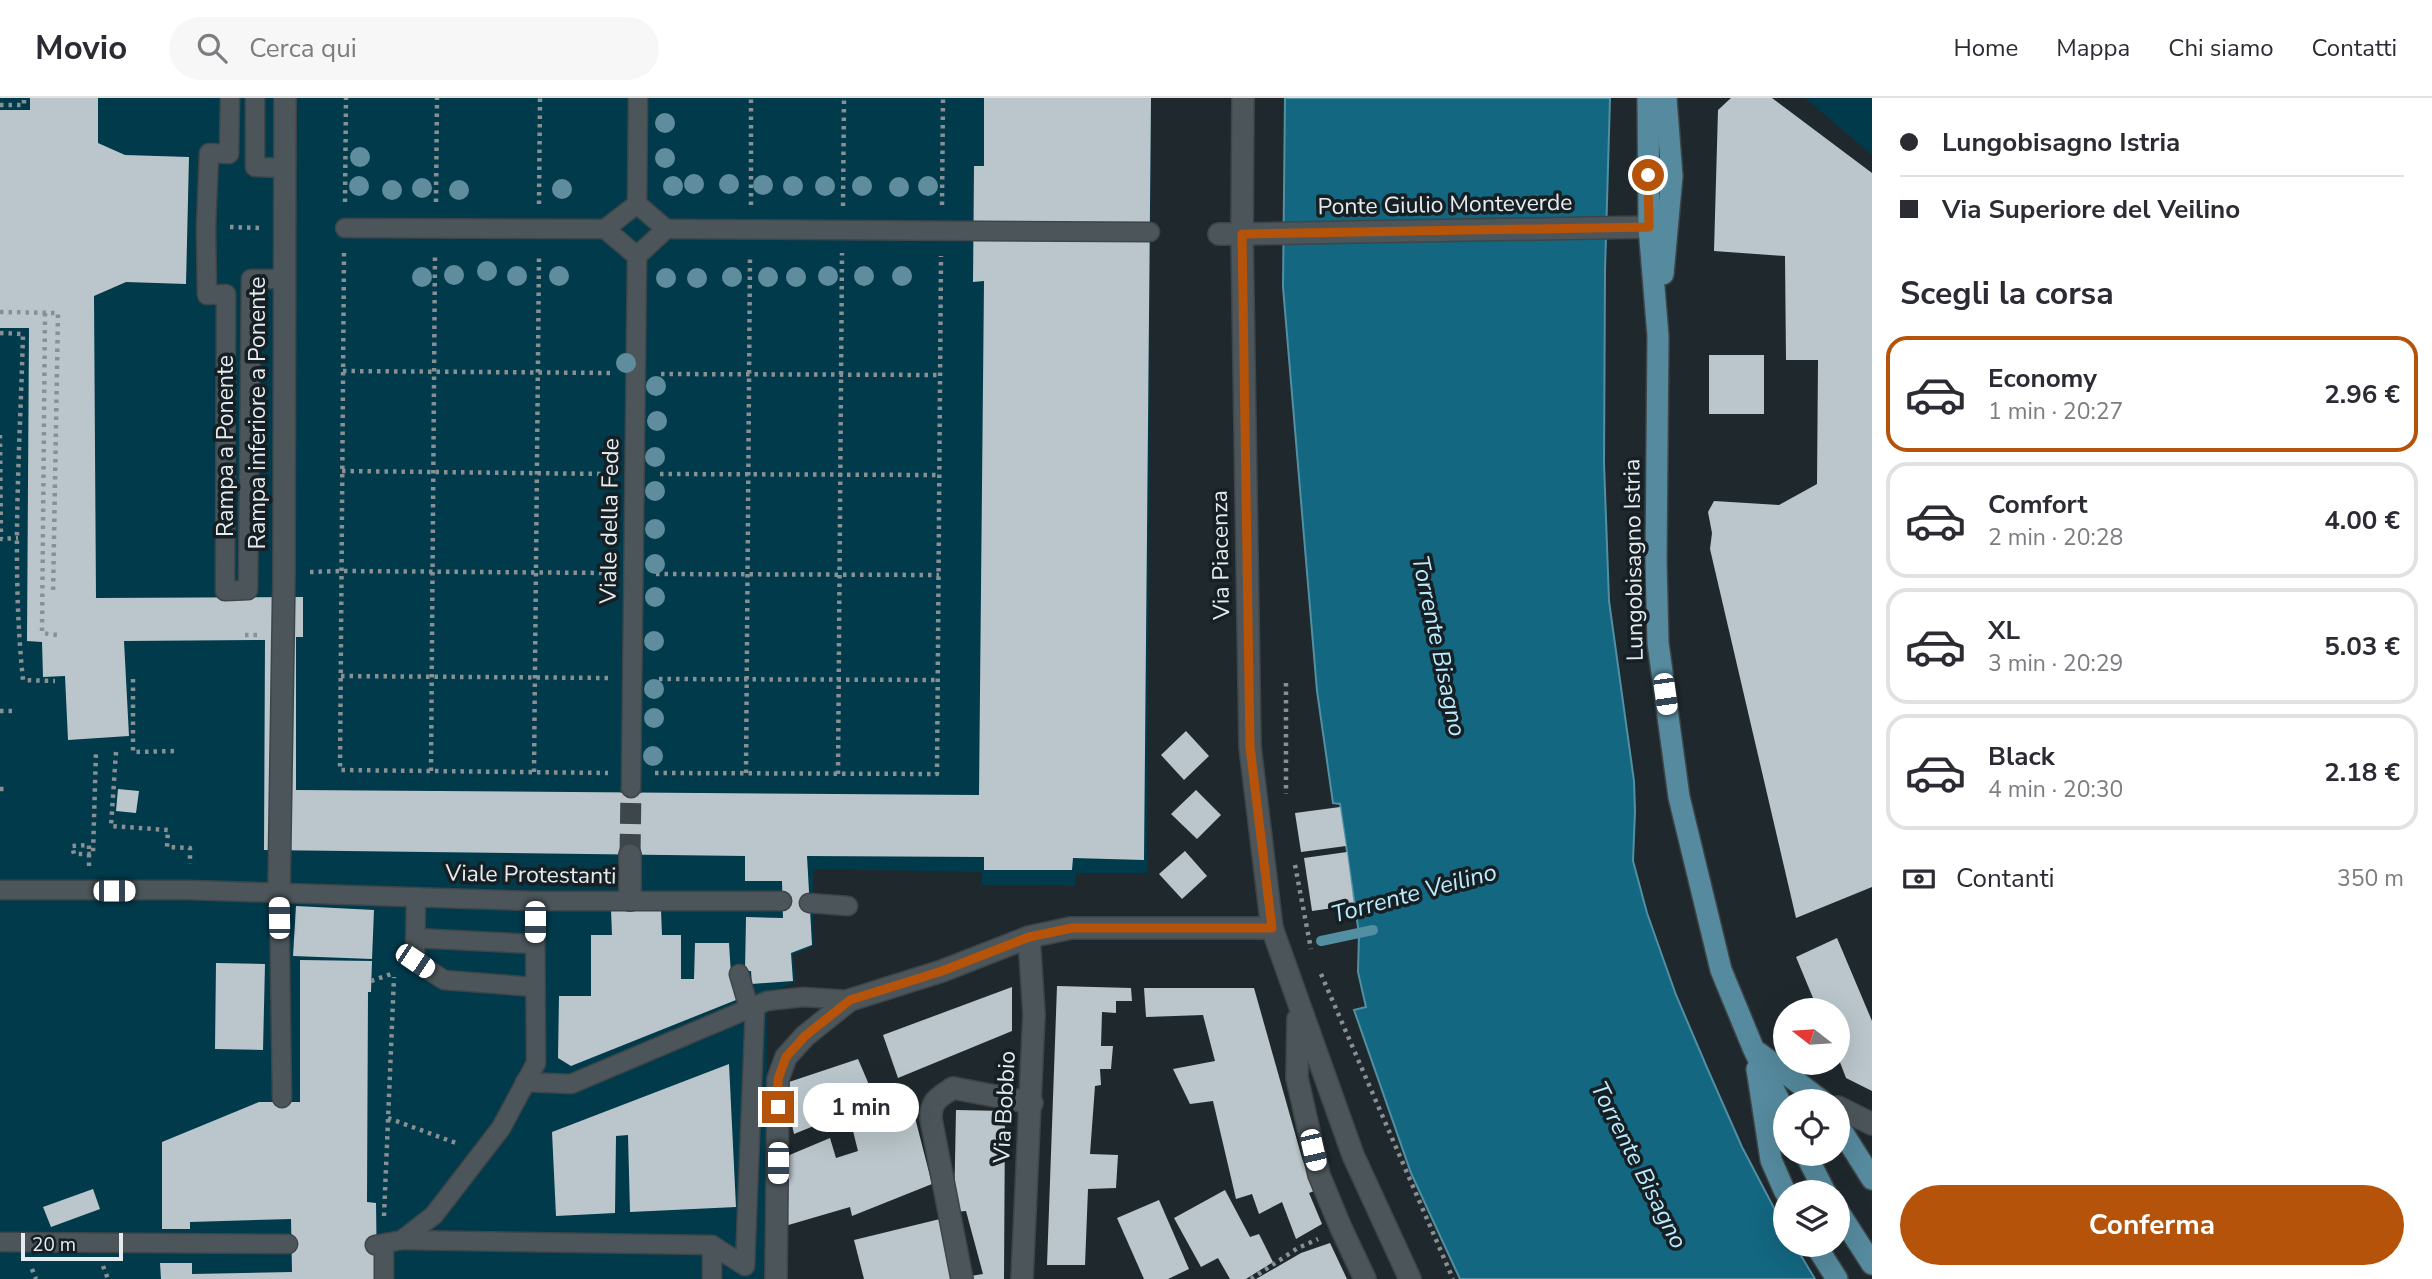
<!DOCTYPE html>
<html lang="it">
<head>
<meta charset="utf-8">
<style>
	body { margin:0; font-family:"Nunito Sans",sans-serif; background:#f7f7f7; color:#2b2b33; height:100vh; display:flex; flex-direction:column; font-size:26px; white-space:nowrap }
	* { box-sizing:border-box; margin:0 }
	p { font-size:23px; color:#7c7c81 }
	.icon { flex:none; width:38px; height:38px; fill:none; stroke:currentColor; stroke-width:2; stroke-linecap:round; stroke-linejoin:round }
	.map { position:relative; flex:1; overflow:hidden }
	.details { display:flex; flex-direction:column; background:#fff; width:560px }
	.details>* { flex:none }
	.guide { display:grid; align-content:center; height:154px; padding:0 28px; background:#fff }
	.needle { width:46px; rotate:287deg }
	.buttons { position:absolute; left:1773px; top:900px; display:grid; gap:14px }
	.buttons a { display:grid; place-items:center; width:77px; height:77px; border-radius:50%; background:#fff; box-shadow:0 7px 28px #0002; font-size:35px }
	.scale { position:absolute; left:21px; bottom:18px; width:102px; box-sizing:border-box; padding-left:7px; border:4px solid #e5ebee; border-top:0; font-size:19px; line-height:24px; white-space:nowrap; color:#e5ebee; -webkit-text-stroke:5px #161f23; paint-order:stroke }
	.end { position:absolute; width:32px; height:32px; margin:-16px; border:9px solid #b45309; background:#fff; box-shadow:0 0 0 4px #fff }
	.from { border-radius:50% }
	.bubble { position:absolute; height:49px; border-radius:24px; background:#fff; box-shadow:0 7px 28px #0002; font-size:23px; font-weight:700; line-height:49px; text-align:center }
	.car { position:absolute; width:21px; height:42px; margin:-21px -10px; border-radius:9px; box-shadow:0 0 5px 2px #0007; background:linear-gradient(#fff 24%,#345 0 40%,#fff 0 76%,#345 0 86%,#fff 0) }
	.guide b { display:flex; align-items:center; gap:24px; height:66px; font-size:26px }
	.guide b+b { border-top:2px solid #e1e1e2 }
	.guide i { width:18px; height:18px; background:#2b2b33 }
	ul { padding:0; list-style:none }
	li { display:flex; align-items:center; gap:21px; height:116px; margin:0 14px 10px; padding:0 14px; border:4px solid #e1e1e2; border-radius:21px }
	li div { flex:1 }
	li b { display:block; font-size:26px }
	li em { font-style:normal; font-weight:700 }
	li.on { border-color:#b45309 }
	li>.icon { width:63px; height:63px; stroke-width:1.5 }
	h2 { padding:0 28px; font-size:32px; line-height:84px }
	.pay { display:flex; align-items:center; gap:18px; height:77px; padding:0 28px; font-size:26px }
	.pay p { margin-inline-start:auto }
	.action { display:flex; gap:14px; margin-top:auto; padding:14px 28px }
	.action a { flex:1; height:80px; border-radius:42px; background:#b45309; color:#fff; font-size:28px; font-weight:700; line-height:80px; text-align:center }
	header { display:flex; align-items:center; gap:42px; box-sizing:border-box; height:98px; padding:0 35px; background:#fff; border-bottom:2px solid #e1e1e2 }
	header strong { font-size:33px }
	nav { display:flex; gap:38px; margin-inline-start:auto; font-size:24px }
	.search { width:490px; height:63px; background:#f7f7f7; display:flex; align-items:center; gap:18px; box-sizing:border-box; padding:0 24px; border-radius:38px; color:#7c7c81; font-size:26px }
	main { display:flex; flex:1; min-height:0 }
	.map>svg:first-child { display:block }
</style>
</head>
<body>
<header>
<strong>Movio</strong>
<div class="search"><svg class="icon" aria-label="search" viewBox="0 0 24 24"><circle cx="10" cy="10" r="6"/><path d="M15 15l6 6"/></svg>Cerca qui</div>
<nav><a>Home</a><a>Mappa</a><a>Chi siamo</a><a>Contatti</a></nav>
</header>
<main>
<div class="map">
<svg width="1872" height="1181" viewBox="0 0 1872 1181">
	<rect width="100%" height="100%" fill="#1f292d"/>
	<g fill="#013a4b">
		<path d="M0 0H1151L1147 775H1076L1075 788 982 787V774L813 771V848L793 857 796 884 767 896 766 1181H0Z"/>
		<path d="M1805 0H1872V57Z"/>
	</g>
	<path fill="#136781" stroke="#528fa2" stroke-width="2" d="M1285 0H1610L1605 173 1604 365 1609 503 1634 683 1635 713 1633 763 1647 815 1676 897 1708 972 1742 1049 1785 1131V1146H1794L1815 1181H1460L1411 1075 1354 912 1366 909 1358 874 1359 836 1340 706 1333 705 1317 593 1283 189Z"/>
	<g fill="none" stroke-linecap="round" stroke-linejoin="round">
		<path stroke="#528fa2" stroke-width="10" d="M1321 843 1373 832"/>
	</g>
	<g fill="#bac6cb">
		<path d="M30 0H98V45L125 57 189 59 186 186 126 184 94 198 96 500 303 499V539H296V692L979 697 984 183 973 184 974 68H984V0H1151L1144 762 1073 760 1072 772H984V759L807 758 812 847 791 855 793 883 752 886 751 873H745L746 819 783 820 782 783H745V758L264 752 265 542 124 543 129 638 68 642 65 578 43 579 42 544 27 543 29 230H0V12H30Z"/>
		<path d="M1731 0H1772L1872 75V789L1796 820 1710 451 1712 435 1708 414 1714 403 1779 407 1817 386 1818 262H1786L1785 158 1714 153 1718 12Z"/>
		<rect x="1709" y="257" width="55" height="59"/>
		<path d="M1186 633 1209 658 1184 682 1161 657Z"/>
		<path d="M118 691 139 693 136 715 116 713Z"/>
		<path d="M1196 692 1221 717 1197 741 1171 716Z"/>
		<path d="M1340 709 1346 748 1301 754 1295 715Z"/>
		<path d="M1185 753 1207 778 1182 801 1159 776Z"/>
		<path d="M1347 754 1354 807 1312 813 1304 760Z"/>
		<path d="M296 808 374 812 372 861 293 858Z"/>
		<path d="M611 812H661L662 837H681V881H694L695 845H729L731 877 736 902 571 968 558 960 559 898H591V837H612Z"/>
		<path d="M1837 840 1872 923V993L1846 980 1838 959V912H1818L1796 859Z"/>
		<path d="M300 862 372 863 371 894H368L367 1104 376 1105 377 1181H161L160 1165H192V1176L292 1174 291 1121 190 1124V1131H162V1044L259 1004H300Z"/>
		<path d="M216 865 265 866 263 952 215 951Z"/>
		<path d="M1057 888 1131 890 1132 903H1116V915L1102 914 1101 948H1113L1111 971H1100L1101 987 1095 988 1090 1056 1118 1057 1116 1090 1088 1091 1085 1167H1047Z"/>
		<path d="M1012 889V933L898 980 883 937Z"/>
		<path d="M1144 890H1254L1302 1060 1314 1093 1309 1095 1322 1126 1296 1141 1282 1104 1259 1116 1252 1096 1236 1101 1213 1003 1190 1006 1173 971 1215 963 1203 917 1146 919Z"/>
		<path d="M858 961 879 1010 854 1020 851 1013 794 1036 783 986Z"/>
		<path d="M729 966 736 1109 630 1114 628 1037 616 1038 615 1115 556 1118 552 1034Z"/>
		<path d="M912 1008 932 1086 852 1118 850 1109 785 1128 780 1061 830 1040 836 1060 858 1053 852 1029Z"/>
		<path d="M956 1012 1005 1013 1004 1181H971V1178L983 1176 966 1113 954 1114Z"/>
		<path d="M93 1091 100 1111 51 1129 43 1109Z"/>
		<path d="M1225 1092 1250 1139 1259 1136 1273 1164 1246 1181H1230L1218 1160 1201 1169 1174 1120Z"/>
		<path d="M1159 1102 1189 1171 1168 1181H1144L1117 1120Z"/>
		<path d="M940 1121 955 1181H864L854 1142Z"/>
		<path d="M1330 1145 1347 1181H1256L1301 1155Z"/>
	</g>
	<g fill="none" stroke-linecap="round" stroke-linejoin="round">
		<path stroke="#3d464a" stroke-width="21" stroke-dasharray="21 10" stroke-linecap="butt" d="M630 757 631 690"/>
		<g stroke="#3e4549" stroke-width="21">
			<g id="lane">
				<path d="M230 0 229 56 209 55 206 129 207 197 226 196 225 493 248 492 251 181H283"/>
				<path d="M255 0V69L284 70"/>
				<path d="M637 106 638 0"/>
				<path d="M345 130 605 131"/>
				<path d="M666 131 1150 134"/>
				<path d="M631 690 637 158 666 131 637 106 605 131 637 158"/>
				<path d="M0 792H189L535 803H782"/>
				<path d="M279 794 282 1000"/>
				<path d="M416 799 415 863 444 882 535 889"/>
				<path d="M809 805 848 808"/>
				<path d="M415 840 535 846"/>
				<path d="M739 876 749 910"/>
				<path d="M525 984 571 986 767 903 803 899 850 902"/>
				<path d="M402 1142 712 1147 745 1168 755 908"/>
				<path d="M0 1144 288 1146"/>
				<path d="M375 1147 402 1142 434 1117 501 1030 536 965 535 803"/>
				<path d="M712 1147V1181"/>
				<path d="M384 1181V1147"/>
			</g>
		</g>
		<g stroke="#3e4549" stroke-width="24">
			<g id="street">
				<path d="M1219 136H1242"/>
				<path d="M279 794 284 476 285 0"/>
				<path d="M630 802V757"/>
				<path d="M1838 1009 1872 1026"/>
				<path d="M776 1181 778 981 786 959 805 938 850 902 942 873 1029 839 1071 830H1272"/>
				<path d="M962 1181 931 1021C931 1002 938 1000 953 990L1032 1005"/>
				<path d="M1022 1181 1034 916 1029 839"/>
			</g>
		</g>
		<g stroke="#3e4549" stroke-width="24">
			<g id="secondary">
				<path d="M1243 0 1242 136 1250 649 1272 830 1353 1057 1410 1181"/>
				<path d="M1242 136 1649 129"/>
				<path d="M1298 921 1297 980 1319 1077 1341 1130 1365 1181"/>
			</g>
		</g>
		<g stroke="#3e4549" stroke-width="24">
			<g id="primary">
				<path d="M1648 0 1649 129 1658 238 1656 464 1658 545 1679 699 1721 872 1754 952 1785 1014"/>
				<path d="M1663 176 1672 78 1666 0"/>
				<path d="M1759 955 1822 1003"/>
				<path d="M1757 971 1771 1062 1785 1094"/>
				<path d="M1838 1027 1872 1081"/>
				<path d="M1805 1055 1825 1094"/>
				<path d="M1838 1113 1872 1166"/>
				<path d="M1815 1146 1837 1181"/>
			</g>
		</g>
		<g stroke="#889094" stroke-width="4.5" stroke-dasharray="3.5 5" stroke-linecap="butt">
			<path d="M0 7H24V0"/>
			<path d="M345 104 346 0"/>
			<path d="M436 104 437 0"/>
			<path d="M539 106 540 0"/>
			<path d="M751 107V0"/>
			<path d="M942 107 943 0"/>
			<path d="M843 108 844 0"/>
			<path d="M230 129 260 130"/>
			<path d="M344 155 340 672 608 675"/>
			<path d="M0 214 58 215 53 497"/>
			<path d="M45 215 42 535 57 537"/>
			<path d="M0 235 23 236C20 350 11 468 23 582L55 583"/>
			<path d="M343 273 611 275"/>
			<path d="M661 276 940 277"/>
			<path d="M0 337 1 441 18 440"/>
			<path d="M342 373 610 376"/>
			<path d="M660 376 939 377"/>
			<path d="M310 474 341 473 609 475"/>
			<path d="M656 476 939 477"/>
			<path d="M245 537H257"/>
			<path d="M341 578 608 580"/>
			<path d="M133 581V654L178 653"/>
			<path d="M659 581 938 582"/>
			<path d="M1286 585V696"/>
			<path d="M0 613H13"/>
			<path d="M116 654 111 728 168 732 167 749 190 750V766"/>
			<path d="M431 673 435 155"/>
			<path d="M534 674 539 157"/>
			<path d="M655 675 937 676 941 158"/>
			<path d="M746 675 750 158"/>
			<path d="M838 676 842 155"/>
			<path d="M0 691H8"/>
			<path d="M1295 767 1311 851"/>
			<path d="M89 768V747L72 748 74 756H93L96 653"/>
			<path d="M1321 876 1453 1181"/>
			<path d="M371 883 394 875"/>
			<path d="M388 1020 456 1045"/>
			<path d="M384 1118 394 879"/>
			<path d="M103 1168 108 1181"/>
			<path d="M32 1171 36 1181"/>
			<path d="M1251 1181 1298 1150 1318 1141"/>
		</g>
		<use href="#lane" stroke="#4c565a" stroke-width="18"/>
		<use href="#street" stroke="#4c565a" stroke-width="21"/>
		<use href="#secondary" stroke="#4c565a" stroke-width="21"/>
		<use href="#primary" stroke="#568a9e" stroke-width="21"/>
	</g>
	<g fill="#608d9e">
		<circle cx="665" cy="25" r="10"/>
		<circle cx="360" cy="59" r="10"/>
		<circle cx="665" cy="60" r="10"/>
		<circle cx="694" cy="86" r="10"/>
		<circle cx="729" cy="86" r="10"/>
		<circle cx="763" cy="87" r="10"/>
		<circle cx="359" cy="88" r="10"/>
		<circle cx="673" cy="88" r="10"/>
		<circle cx="793" cy="88" r="10"/>
		<circle cx="825" cy="88" r="10"/>
		<circle cx="862" cy="88" r="10"/>
		<circle cx="928" cy="88" r="10"/>
		<circle cx="899" cy="89" r="10"/>
		<circle cx="422" cy="90" r="10"/>
		<circle cx="562" cy="91" r="10"/>
		<circle cx="392" cy="92" r="10"/>
		<circle cx="459" cy="92" r="10"/>
		<circle cx="487" cy="173" r="10"/>
		<circle cx="454" cy="177" r="10"/>
		<circle cx="517" cy="178" r="10"/>
		<circle cx="559" cy="178" r="10"/>
		<circle cx="828" cy="178" r="10"/>
		<circle cx="864" cy="178" r="10"/>
		<circle cx="902" cy="178" r="10"/>
		<circle cx="422" cy="179" r="10"/>
		<circle cx="732" cy="179" r="10"/>
		<circle cx="768" cy="179" r="10"/>
		<circle cx="796" cy="179" r="10"/>
		<circle cx="666" cy="180" r="10"/>
		<circle cx="697" cy="180" r="10"/>
		<circle cx="626" cy="265" r="10"/>
		<circle cx="656" cy="288" r="10"/>
		<circle cx="657" cy="323" r="10"/>
		<circle cx="655" cy="359" r="10"/>
		<circle cx="655" cy="393" r="10"/>
		<circle cx="655" cy="431" r="10"/>
		<circle cx="655" cy="466" r="10"/>
		<circle cx="655" cy="499" r="10"/>
		<circle cx="654" cy="543" r="10"/>
		<circle cx="654" cy="591" r="10"/>
		<circle cx="654" cy="620" r="10"/>
		<circle cx="653" cy="658" r="10"/>
	</g>
	<g fill="none" stroke-linecap="round" stroke-linejoin="round">
		<path stroke="#b45309" stroke-width="9" d="M778 1009V981L786 959 805 938 850 902 942 873 1029 839 1072 830H1272L1250 649 1242 136 1649 129 1648 77"/>
	</g>
	<g text-anchor="middle" stroke-width="7" stroke-linejoin="round" paint-order="stroke">
		<g font-size="23" fill="#e5ebee" stroke="#161f23">
			<text transform="translate(1445 106) rotate(-1)" y="8">Ponte Giulio Monteverde</text>
			<text transform="translate(257 315) rotate(-90)" y="8">Rampa inferiore a Ponente</text>
			<text transform="translate(225 348) rotate(-90)" y="8">Rampa a Ponente</text>
			<text transform="translate(609 423) rotate(-89)" y="8">Viale della Fede</text>
			<text transform="translate(1220 457) rotate(-91)" y="8">Via Piacenza</text>
			<text transform="translate(1633 462) rotate(-91)" y="8">Lungobisagno Istria</text>
			<text transform="translate(531 776) rotate(1)" y="8">Viale Protestanti</text>
			<text transform="translate(1004 1009) rotate(-87)" y="8">Via Bobbio</text>
		</g>
		<g font-size="24" font-style="italic" fill="#bcebfe" stroke="#161f23">
			<text transform="translate(1439 548) rotate(78)" y="8">Torrente Bisagno</text>
			<text transform="translate(1414 795) rotate(-15)" y="8">Torrente Veilino</text>
			<text transform="translate(1639 1067) rotate(63)" y="8">Torrente Bisagno</text>
		</g>
	</g>
</svg>
<div class="buttons">
<a><svg class="needle" viewBox="-14 -14 28 28"><path d="M0-13l5 13h-10z" fill="#e53935"/><path d="M0 13l5-13h-10z" fill="#7c7c81"/></svg></a>
<a><svg class="icon" aria-label="locate" viewBox="0 0 24 24"><circle cx="12" cy="12" r="6"/><path d="M12 2v4M12 18v4M2 12h4M18 12h4"/></svg></a>
<a><svg class="icon" aria-label="layers" viewBox="0 0 24 24"><path d="M12 4l9 5-9 5-9-5zM3 14l9 5 9-5"/></svg></a>
</div>
<div class="scale">20 m</div>
<i class="end from" style="left:1648px;top:77px"></i>
<i class="end" style="left:778px;top:1009px"></i>
<div class="bubble" style="left:803px;top:985px;width:116px">1 min</div>
<i class="car" style="left:1665px;top:596px;rotate:172deg"></i>
<i class="car" style="left:114px;top:793px;rotate:90deg"></i>
<i class="car" style="left:279px;top:820px;rotate:359deg"></i>
<i class="car" style="left:535px;top:824px;rotate:180deg"></i>
<i class="car" style="left:415px;top:863px;rotate:124deg"></i>
<i class="car" style="left:1313px;top:1052px;rotate:167deg"></i>
<i class="car" style="left:778px;top:1065px;rotate:180deg"></i>
</div>
<section class="details">
<div class="guide">
<b><i class="from"></i>Lungobisagno Istria</b>
<b><i></i>Via Superiore del Veilino</b>
</div>
<h2>Scegli la corsa</h2>
<ul>
<li class="on"><svg class="icon" aria-label="car" viewBox="0 0 24 24"><path d="M5 17H2v-5l4-1 3-4h7l3 4 3 1v5h-3M9 17h6M6 11h13"/><circle cx="7" cy="17" r="2"/><circle cx="17" cy="17" r="2"/></svg><div><b>Economy</b><p>1 min · 20:27</p></div><em>2.96 €</em></li>
<li><svg class="icon" aria-label="car" viewBox="0 0 24 24"><path d="M5 17H2v-5l4-1 3-4h7l3 4 3 1v5h-3M9 17h6M6 11h13"/><circle cx="7" cy="17" r="2"/><circle cx="17" cy="17" r="2"/></svg><div><b>Comfort</b><p>2 min · 20:28</p></div><em>4.00 €</em></li>
<li><svg class="icon" aria-label="car" viewBox="0 0 24 24"><path d="M5 17H2v-5l4-1 3-4h7l3 4 3 1v5h-3M9 17h6M6 11h13"/><circle cx="7" cy="17" r="2"/><circle cx="17" cy="17" r="2"/></svg><div><b>XL</b><p>3 min · 20:29</p></div><em>5.03 €</em></li>
<li><svg class="icon" aria-label="car" viewBox="0 0 24 24"><path d="M5 17H2v-5l4-1 3-4h7l3 4 3 1v5h-3M9 17h6M6 11h13"/><circle cx="7" cy="17" r="2"/><circle cx="17" cy="17" r="2"/></svg><div><b>Black</b><p>4 min · 20:30</p></div><em>2.18 €</em></li>
</ul>
<div class="pay"><svg class="icon" aria-label="cash" viewBox="0 0 24 24"><path d="M3 7h18v10H3z"/><circle cx="12" cy="12" r="2"/></svg>Contanti<p>350 m</p></div>
<div class="action"><a>Conferma</a></div>
</section>
</main>
</body>
</html>
